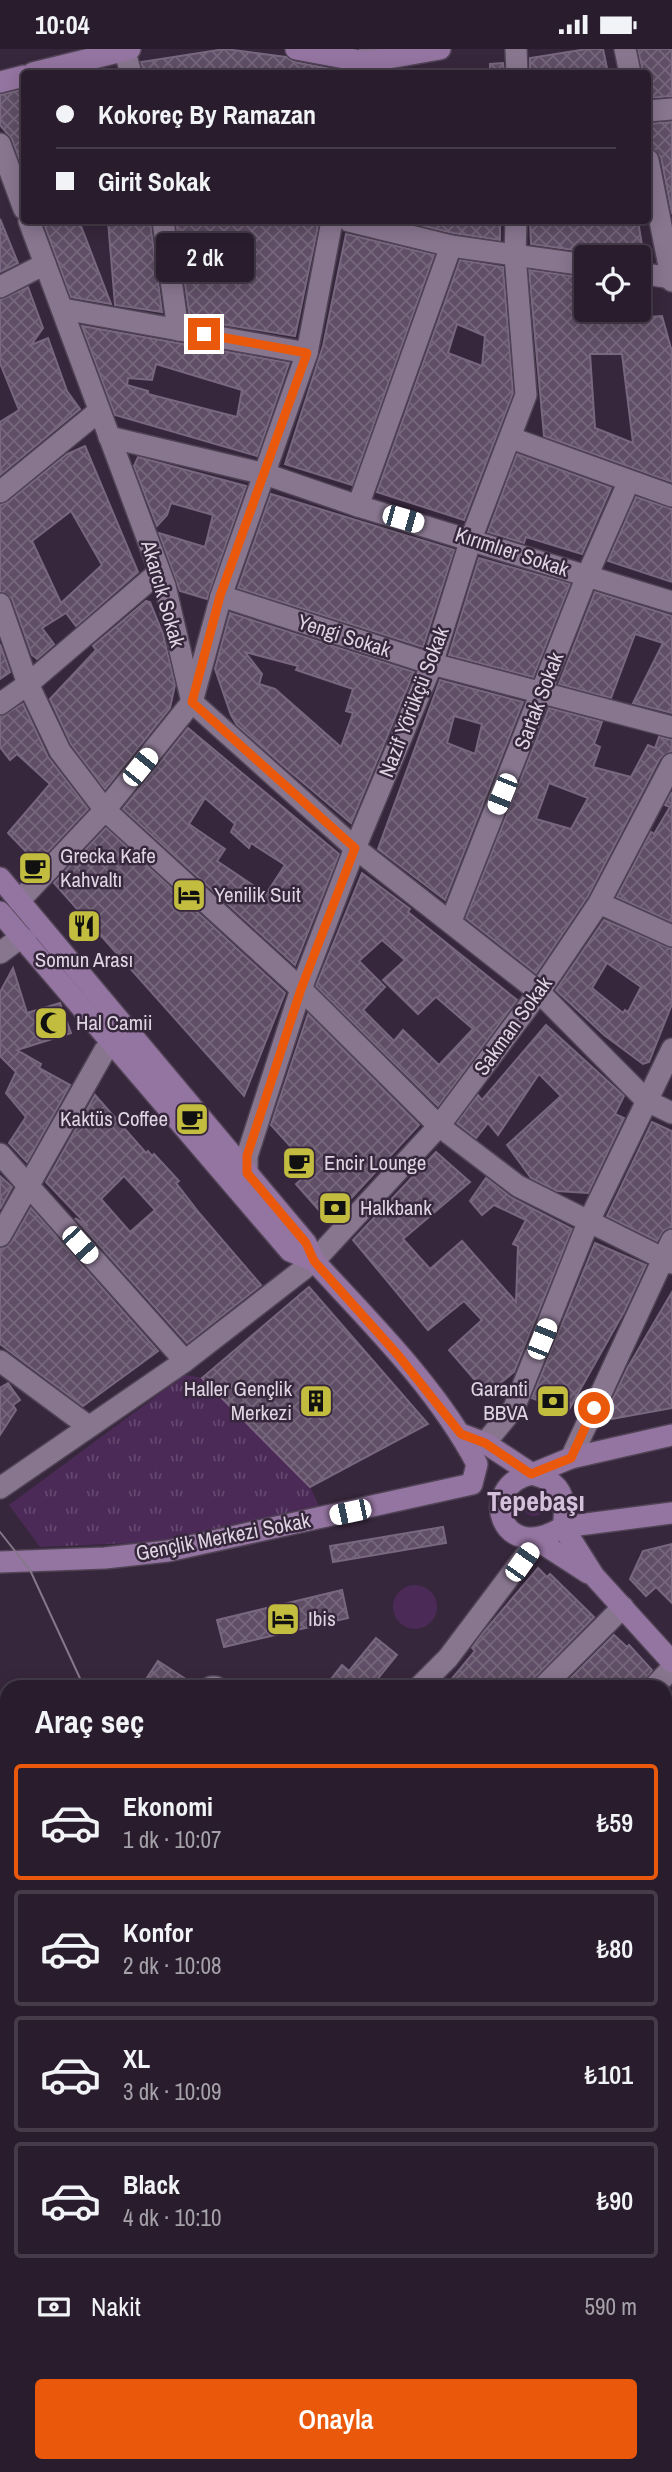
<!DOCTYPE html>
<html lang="tr">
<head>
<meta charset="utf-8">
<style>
	body { margin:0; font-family:"Archivo Narrow",sans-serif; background:#312635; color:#f1f3f6; height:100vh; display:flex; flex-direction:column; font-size:26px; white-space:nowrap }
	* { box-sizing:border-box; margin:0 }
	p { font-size:23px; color:#a5a2aa }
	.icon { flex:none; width:38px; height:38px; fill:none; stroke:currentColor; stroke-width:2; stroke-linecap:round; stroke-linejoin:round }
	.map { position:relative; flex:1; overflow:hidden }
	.side { position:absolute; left:0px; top:1631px; width:672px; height:793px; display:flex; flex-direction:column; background:#291d2d; border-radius:21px 21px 0 0; box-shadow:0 4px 18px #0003,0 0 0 2px #453b49 }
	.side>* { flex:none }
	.top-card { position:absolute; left:21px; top:21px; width:630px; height:154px; border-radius:7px; box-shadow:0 4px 18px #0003,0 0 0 2px #453b49; display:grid; align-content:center; height:154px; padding:0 35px; background:#291d2d }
	.controls { position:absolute; left:574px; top:196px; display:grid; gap:14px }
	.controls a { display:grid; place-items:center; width:77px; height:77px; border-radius:7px; background:#291d2d; box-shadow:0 4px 18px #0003,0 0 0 2px #453b49; font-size:35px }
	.end { position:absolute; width:32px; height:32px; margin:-16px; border:9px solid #ea580c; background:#fff; box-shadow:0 0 0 4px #fff }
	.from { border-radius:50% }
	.bubble { position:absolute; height:49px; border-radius:7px; background:#291d2d; box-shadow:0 4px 18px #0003,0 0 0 2px #453b49; font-size:23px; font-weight:600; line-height:49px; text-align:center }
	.car { position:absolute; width:21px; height:42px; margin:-21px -10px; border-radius:9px; box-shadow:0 0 5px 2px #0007; background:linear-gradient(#fff 24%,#345 0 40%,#fff 0 76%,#345 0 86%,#fff 0) }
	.top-card b { display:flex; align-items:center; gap:24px; height:66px; font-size:26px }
	.top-card b+b { border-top:2px solid #453b49 }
	.top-card i { width:18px; height:18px; background:#f1f3f6 }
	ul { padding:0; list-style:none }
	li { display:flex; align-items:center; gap:21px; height:116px; margin:0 14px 10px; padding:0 21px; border:4px solid #453b49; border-radius:7px }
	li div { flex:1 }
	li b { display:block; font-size:26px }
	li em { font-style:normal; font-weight:600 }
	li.active { border-color:#ea580c }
	li>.icon { width:63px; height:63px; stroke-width:1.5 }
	h2 { padding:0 35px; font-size:32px; line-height:84px }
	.pay { display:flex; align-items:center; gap:18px; height:77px; padding:0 35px; font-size:26px }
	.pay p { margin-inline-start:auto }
	.primary-button { display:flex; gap:14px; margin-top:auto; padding:14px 35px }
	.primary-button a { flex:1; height:80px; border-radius:7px; background:#ea580c; color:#fff; font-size:28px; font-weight:600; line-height:80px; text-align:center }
	.status { display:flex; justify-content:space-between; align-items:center; height:49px; padding:0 35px; background:#291d2d; direction:ltr }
	.status svg { height:19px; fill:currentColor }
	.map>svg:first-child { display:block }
</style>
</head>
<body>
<div class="status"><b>10:04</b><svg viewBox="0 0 49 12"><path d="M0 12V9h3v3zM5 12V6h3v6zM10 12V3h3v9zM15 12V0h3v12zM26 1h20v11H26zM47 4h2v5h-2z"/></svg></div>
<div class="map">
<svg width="672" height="2423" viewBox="0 0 672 2423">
	<defs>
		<pattern id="park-tufts" width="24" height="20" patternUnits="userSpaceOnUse" patternTransform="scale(1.75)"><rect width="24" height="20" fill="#4c2a57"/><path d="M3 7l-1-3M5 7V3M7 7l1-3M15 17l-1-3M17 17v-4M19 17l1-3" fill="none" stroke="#65486f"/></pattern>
		<pattern id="building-cross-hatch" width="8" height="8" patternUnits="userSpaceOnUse" patternTransform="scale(1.75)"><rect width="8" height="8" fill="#5f4e65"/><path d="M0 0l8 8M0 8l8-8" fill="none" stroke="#76677b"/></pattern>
	</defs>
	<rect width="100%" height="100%" fill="#37273c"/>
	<g fill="#4c2a57">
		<circle cx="534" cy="1456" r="11"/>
		<circle cx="415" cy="1558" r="22"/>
	</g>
	<g fill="url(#park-tufts)">
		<path d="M185 1326 202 1329 310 1438 319 1457 153 1493 40 1498 9 1456Z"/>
		<path d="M158 2417H324L327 2423H142Z"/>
	</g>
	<g fill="#80558f" stroke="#9c7ba8" stroke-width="2">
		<path d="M665 2301 672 2302V2340L665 2341Z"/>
		<path d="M393 2417H505L491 2423H379Z"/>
	</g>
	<g fill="url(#building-cross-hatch)" stroke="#78677f" stroke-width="2" fill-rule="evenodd">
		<path d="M225 0 286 8 294 13 331 20V24H144L141 13Z"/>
		<path d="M587 0H603L608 24H530V9Z"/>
		<path d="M638 0H672V47L648 49V24H643Z"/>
		<path d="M503 14 504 24H490V15Z"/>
		<path d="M24 40V123L12 90 0 76V46Z"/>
		<path d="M672 73V165L661 108 649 98 648 89V75Z"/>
		<path d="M0 170 18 214 0 223Z"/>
		<path d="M43 172H79L111 255 71 248Z"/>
		<path d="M108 172H150L162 263 115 256Z"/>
		<path d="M176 172H319L295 287 190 270Z"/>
		<path d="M402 172H500V191L453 184Z"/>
		<path d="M530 172H638L644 208H596L588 203 531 195Z"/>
		<path d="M346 185 434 206 352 436 285 415 323 297Z"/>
		<path d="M460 211 503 218 513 344 464 471 377 443ZM457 275 485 287 482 317 448 304Z"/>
		<path d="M529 221 586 229V261H601L602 267H608V271L662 267 672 303V433L544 387ZM590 305H622L633 394 595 379Z"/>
		<path d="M28 238 43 279 31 296 48 289 67 342 80 360 0 426V373L19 361 0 314V251Z"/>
		<path d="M82 277 289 314 257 407 115 366ZM156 315 242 341 237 368 148 345V342L127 336 128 329 152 331Z"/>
		<path d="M85 397 138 523 76 577 66 564 42 579 54 595 37 610 32 606 12 550 0 542V456L8 453 67 405ZM71 462 102 516 61 554 32 492Z"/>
		<path d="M517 405 611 439 582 505 526 488 524 494 488 483Z"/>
		<path d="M138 408 246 437 207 550 180 542 159 484 205 498 213 466 171 454 167 466 157 477 134 417Z"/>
		<path d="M271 445 454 501 423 598 238 539Z"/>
		<path d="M636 448 672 460V533L608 512Z"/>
		<path d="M479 509 570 535 533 628 449 606Z"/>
		<path d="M595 543 672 567V664L633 654 663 594 635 585 611 649 559 635Z"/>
		<path d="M146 552 150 553 163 585 175 636 170 659 105 740 71 695 50 650 96 601 93 597Z"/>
		<path d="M230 564 414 623 351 774 287 720 237 676 231 666 215 620ZM245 603 298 617 296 621 353 640 346 662 353 664 341 698 275 640 259 635 262 625Z"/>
		<path d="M0 595 10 623 0 630Z"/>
		<path d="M440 631 523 653 445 851 378 800ZM454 667 482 675 475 705 447 694Z"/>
		<path d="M23 655 48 708 88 760 37 814 8 784 50 735 17 705 10 711 0 698V668Z"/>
		<path d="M549 659 602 673 594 695 600 698 593 718 631 728 648 696 655 699 659 688 672 691V702L660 709 588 847 536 924 466 869ZM549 734 588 749 571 780 536 770Z"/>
		<path d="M188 679 339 805 295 916 123 760ZM205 749 235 775 231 783 249 799 251 794 285 816 266 845 217 812 225 800 189 775Z"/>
		<path d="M672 743V873L617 848 651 783 654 785 670 758 665 756Z"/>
		<path d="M106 779 285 944 244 1047 54 834Z"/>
		<path d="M362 824 410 860 408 863 517 951 438 1057 316 937ZM382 891 405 911 383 931 418 965 436 948 473 980 439 1016 403 981 394 992 363 961 385 938 359 912Z"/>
		<path d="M604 871 672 900V955L649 1013 643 1015 604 986 556 941ZM607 914 641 938 628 963 625 961 623 964 592 939Z"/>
		<path d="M13 919 27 964 60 954 71 984 17 1001 41 1015 39 1019 70 1036 27 1113 9 1094 26 1068 6 1044 16 1023 0 1007V943Z"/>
		<path d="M308 965 419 1076 344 1157 341 1154 325 1168 296 1135 312 1121 271 1076Z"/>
		<path d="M546 976 624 1047 615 1065 624 1069 588 1144 557 1142 531 1129 507 1096 561 1047 539 1025 498 1086 488 1074 476 1089 457 1074 478 1046 482 1051Z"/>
		<path d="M95 1046 146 1104 148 1102 152 1107 154 1105 179 1132 176 1134 200 1165 261 1236 187 1294 75 1169 88 1177 46 1133ZM124 1127 155 1161 130 1183 101 1150Z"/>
		<path d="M652 1073 672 1082V1178L664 1181 657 1192 607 1167Z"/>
		<path d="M436 1103 470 1133 403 1190 430 1220 462 1192 516 1253 518 1197 513 1195 526 1171 494 1156 482 1166 470 1152 486 1129 512 1149 572 1180 514 1323 487 1345 449 1301 482 1271 464 1252 428 1281 353 1191Z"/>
		<path d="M0 1127 12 1138 0 1160Z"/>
		<path d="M31 1159 158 1302 83 1357 0 1295V1200L11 1194Z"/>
		<path d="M595 1194 646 1216 624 1263 567 1364 532 1349Z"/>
		<path d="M309 1238 428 1375 310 1438 202 1329Z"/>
		<path d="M672 1243V1359L612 1370 606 1364 628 1318Z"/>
		<path d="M8 1334 20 1351 13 1356 16 1361 0 1386V1339Z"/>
		<path d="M443 1478 446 1494 333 1513 330 1497Z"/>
		<path d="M672 1495V1554L656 1538 646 1547 630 1530 643 1502Z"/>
		<path d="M538 1519 547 1528 550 1525 594 1568 534 1629 530 1638H445L475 1602 472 1599 482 1585Z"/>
		<path d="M342 1541 348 1569 224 1598 217 1571Z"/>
		<path d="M614 1586 627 1598 629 1596 652 1621 641 1638H562Z"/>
		<path d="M376 1589 397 1606 371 1638H325L342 1616 349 1622Z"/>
		<path d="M158 1612 198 1638H141Z"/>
	</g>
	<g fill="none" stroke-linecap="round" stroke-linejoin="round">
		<g stroke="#504355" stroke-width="24">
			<g id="street">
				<path d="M124 0 131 24"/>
				<path d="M516 0 517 24"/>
				<path d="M625 0 630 24"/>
				<path d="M364 24 370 0"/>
				<path d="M648 62 672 60"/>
				<path d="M0 95 24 160"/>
				<path d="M648 111 672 232"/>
				<path d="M29 172 165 537 192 653 355 799 539 943 647 1052 672 1064"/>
				<path d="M163 172 178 281"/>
				<path d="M349 172 451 197 586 216"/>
				<path d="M639 224 672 229"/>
				<path d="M0 238 45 215"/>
				<path d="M63 260 307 304"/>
				<path d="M109 388 265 425 358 457 672 553"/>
				<path d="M511 389 672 447"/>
				<path d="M0 443 99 362"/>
				<path d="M358 457 451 197"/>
				<path d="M221 547 432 615 672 678"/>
				<path d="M0 555 28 635 60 702 105 761 301 940 439 1077 518 1137 672 1214"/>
				<path d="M0 655 28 635 159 523"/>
				<path d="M19 852 105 761 192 653 221 547 307 304 332 172"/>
				<path d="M599 854 672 887"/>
				<path d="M451 872 587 527 629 432"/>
				<path d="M0 904 16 892 26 891"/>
				<path d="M0 1105 185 1312"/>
				<path d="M247 1124V1107L301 940 355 799 432 615 471 490 526 346 515 206 516 172"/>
				<path d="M0 1187 105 1001"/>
				<path d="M0 1312 88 1377"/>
				<path d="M485 1394 514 1359 588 1174 672 1000"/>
				<path d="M571 1409 672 1191"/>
				<path d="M0 1439 185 1312 314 1212 439 1077 539 943 599 854 672 715"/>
				<path d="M211 1638H216"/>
				<path d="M419 1638 448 1609 537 1491"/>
				<path d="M543 1638 623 1558"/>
				<path d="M654 1638 672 1619"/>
				<path d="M665 1887 672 1880"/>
				<path d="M0 1939 7 1936"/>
				<path d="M665 2077 672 2083"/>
				<path d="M0 2097 7 2094"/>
				<path d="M0 2240 7 2237"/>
				<path d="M665 2295 672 2296"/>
				<path d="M665 2374H672"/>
				<path d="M68 2417 70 2423"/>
				<path d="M619 2417 626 2423"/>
				<path d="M357 2423 370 2417"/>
				<path d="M552 2423 562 2417"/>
			</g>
		</g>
		<g stroke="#504355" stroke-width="24">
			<g id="secondary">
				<path d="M296 0 366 13 440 0"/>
				<path d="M33 24 130 0"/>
				<path d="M0 33 24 27"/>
				<path d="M0 829 306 1194 314 1212C372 1275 437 1339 477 1415L472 1435 168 1502 105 1509 0 1513"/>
				<path d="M0 863 290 1202 314 1212"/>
				<path d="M461 1385 485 1394 532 1425 571 1409 672 1386"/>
				<path d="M532 1425C561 1432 568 1451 563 1478 499 1518 477 1436 532 1425Z"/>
				<path d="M672 1464 563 1478 594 1527 672 1613"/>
				<path d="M537 1491 588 1524"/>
				<path d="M665 2117 672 2115"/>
				<path d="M0 2352 7 2349"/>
			</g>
		</g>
		<use href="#street" stroke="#88768f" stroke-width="21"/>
		<use href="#secondary" stroke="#9474a0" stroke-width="21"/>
		<g stroke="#857889" stroke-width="2">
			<path d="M0 1483 30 1521 84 1638"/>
			<path d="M665 2086 672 2091"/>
		</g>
	</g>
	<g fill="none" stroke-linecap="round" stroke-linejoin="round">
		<path stroke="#ea580c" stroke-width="9" d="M204 285 307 304 220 547 192 653 355 799 301 940 247 1107V1124L306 1194 314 1212 398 1306 461 1385 485 1394 531 1425 571 1409 594 1359"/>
	</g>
	<defs>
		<g id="cafe-square" transform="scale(1.75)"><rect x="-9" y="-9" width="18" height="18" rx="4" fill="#c2bd3f" stroke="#37273c"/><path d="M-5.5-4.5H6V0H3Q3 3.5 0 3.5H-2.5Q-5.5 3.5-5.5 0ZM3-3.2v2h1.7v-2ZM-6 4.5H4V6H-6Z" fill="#111"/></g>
		<g id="hotel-square" transform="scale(1.75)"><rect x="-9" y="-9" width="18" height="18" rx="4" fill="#c2bd3f" stroke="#37273c"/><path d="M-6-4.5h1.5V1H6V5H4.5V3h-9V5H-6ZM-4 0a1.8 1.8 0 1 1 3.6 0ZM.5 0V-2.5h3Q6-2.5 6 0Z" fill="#111"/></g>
		<g id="restaurant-square" transform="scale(1.75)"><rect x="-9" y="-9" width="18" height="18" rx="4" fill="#c2bd3f" stroke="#37273c"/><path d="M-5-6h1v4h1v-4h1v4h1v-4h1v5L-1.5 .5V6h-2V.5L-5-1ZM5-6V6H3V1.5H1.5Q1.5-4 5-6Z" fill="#111"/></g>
		<g id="mosque-square" transform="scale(1.75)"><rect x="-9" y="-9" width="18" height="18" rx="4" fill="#c2bd3f" stroke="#37273c"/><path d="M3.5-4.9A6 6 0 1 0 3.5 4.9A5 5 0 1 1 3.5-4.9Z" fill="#111"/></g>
		<g id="bank-square" transform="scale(1.75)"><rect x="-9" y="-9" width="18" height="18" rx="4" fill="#c2bd3f" stroke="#37273c"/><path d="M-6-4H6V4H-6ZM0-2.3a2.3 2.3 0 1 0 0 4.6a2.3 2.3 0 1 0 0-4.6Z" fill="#111"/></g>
		<g id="building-square" transform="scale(1.75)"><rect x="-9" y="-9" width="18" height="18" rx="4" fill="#c2bd3f" stroke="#37273c"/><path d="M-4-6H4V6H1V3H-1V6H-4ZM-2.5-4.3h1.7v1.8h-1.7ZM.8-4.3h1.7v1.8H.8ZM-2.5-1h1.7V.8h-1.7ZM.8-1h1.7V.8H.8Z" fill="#111"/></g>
	</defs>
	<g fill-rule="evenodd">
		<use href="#cafe-square" x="35" y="819"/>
		<use href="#hotel-square" x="189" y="846"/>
		<use href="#restaurant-square" x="84" y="877"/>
		<use href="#mosque-square" x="51" y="974"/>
		<use href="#cafe-square" x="192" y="1070"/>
		<use href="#cafe-square" x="299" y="1114"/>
		<use href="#bank-square" x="335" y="1159"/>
		<use href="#building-square" x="316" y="1352"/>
		<use href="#bank-square" x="553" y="1352"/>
		<use href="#hotel-square" x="283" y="1570"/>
	</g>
	<g text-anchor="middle" stroke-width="5" stroke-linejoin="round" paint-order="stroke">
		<g font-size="21" fill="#dfd5e2" stroke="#37273c">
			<text transform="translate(512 503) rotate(18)" y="7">Kırımlıer Sokak</text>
			<text transform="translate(163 545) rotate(74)" y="7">Akarcık Sokak</text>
			<text transform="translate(344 587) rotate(18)" y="7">Yengi Sokak</text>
			<text transform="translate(539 652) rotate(-69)" y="7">Sartak Sokak</text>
			<text transform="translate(414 653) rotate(-69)" y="7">Nazif Yörükçü Sokak</text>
			<text transform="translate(513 977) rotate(-54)" y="7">Sakman Sokak</text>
			<text transform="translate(223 1488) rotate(-11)" y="7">Gençlik Merkezi Sokak</text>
		</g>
		<g font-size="21" fill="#dfd5e2" stroke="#37273c" text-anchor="start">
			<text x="60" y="814">Grecka Kafe<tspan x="60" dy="24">Kahvaltı</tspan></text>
			<text x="214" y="853">Yenilik Suit</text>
			<text x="84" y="918" text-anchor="middle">Somun Arası</text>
			<text x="76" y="981">Hal Camii</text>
			<text x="168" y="1077" text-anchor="end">Kaktüs Coffee</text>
			<text x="324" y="1121">Encir Lounge</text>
			<text x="360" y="1166">Halkbank</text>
			<text x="292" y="1347" text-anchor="end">Haller Gençlik<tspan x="292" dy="24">Merkezi</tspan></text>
			<text x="528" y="1347" text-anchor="end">Garanti<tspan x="528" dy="24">BBVA</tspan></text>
			<text x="308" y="1577">Ibis</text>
		</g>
		<g font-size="28" font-weight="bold" fill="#d4c0db" stroke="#37273c">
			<text x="536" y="1462">Tepebaşı</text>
		</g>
	</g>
</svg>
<div class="controls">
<a><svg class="icon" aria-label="locate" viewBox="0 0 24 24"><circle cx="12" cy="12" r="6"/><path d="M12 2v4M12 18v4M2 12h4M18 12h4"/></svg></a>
</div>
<i class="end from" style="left:594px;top:1359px"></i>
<i class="end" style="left:204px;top:285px"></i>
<div class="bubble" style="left:156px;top:184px;width:98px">2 dk</div>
<i class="car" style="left:403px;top:470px;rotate:106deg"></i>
<i class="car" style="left:140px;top:718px;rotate:39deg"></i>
<i class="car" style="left:502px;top:745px;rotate:202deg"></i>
<i class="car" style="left:80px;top:1196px;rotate:138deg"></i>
<i class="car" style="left:542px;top:1290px;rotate:22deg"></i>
<i class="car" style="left:350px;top:1463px;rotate:258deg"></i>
<i class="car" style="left:522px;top:1513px;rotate:35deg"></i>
<div class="top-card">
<b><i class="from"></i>Kokoreç By Ramazan</b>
<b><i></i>Girit Sokak</b>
</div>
<section class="side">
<h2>Araç seç</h2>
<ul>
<li class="active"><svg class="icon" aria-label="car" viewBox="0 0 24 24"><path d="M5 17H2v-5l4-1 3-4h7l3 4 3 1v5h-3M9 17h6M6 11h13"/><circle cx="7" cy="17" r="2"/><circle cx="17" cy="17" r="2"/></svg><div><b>Ekonomi</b><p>1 dk · 10:07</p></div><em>₺59</em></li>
<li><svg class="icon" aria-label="car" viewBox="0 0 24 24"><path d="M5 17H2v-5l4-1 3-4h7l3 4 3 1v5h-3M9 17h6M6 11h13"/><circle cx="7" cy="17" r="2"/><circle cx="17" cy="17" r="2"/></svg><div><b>Konfor</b><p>2 dk · 10:08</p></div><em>₺80</em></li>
<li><svg class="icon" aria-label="car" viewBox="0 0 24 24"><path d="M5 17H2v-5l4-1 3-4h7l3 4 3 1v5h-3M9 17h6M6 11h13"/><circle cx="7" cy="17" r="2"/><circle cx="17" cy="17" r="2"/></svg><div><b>XL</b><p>3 dk · 10:09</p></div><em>₺101</em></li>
<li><svg class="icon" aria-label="car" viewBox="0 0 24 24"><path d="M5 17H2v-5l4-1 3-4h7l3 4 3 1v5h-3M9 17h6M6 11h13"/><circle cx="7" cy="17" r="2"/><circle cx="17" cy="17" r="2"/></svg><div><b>Black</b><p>4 dk · 10:10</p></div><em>₺90</em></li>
</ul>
<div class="pay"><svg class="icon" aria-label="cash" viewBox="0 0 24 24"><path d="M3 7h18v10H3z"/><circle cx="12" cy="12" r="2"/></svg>Nakit<p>590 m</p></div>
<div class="primary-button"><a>Onayla</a></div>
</section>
</div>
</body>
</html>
